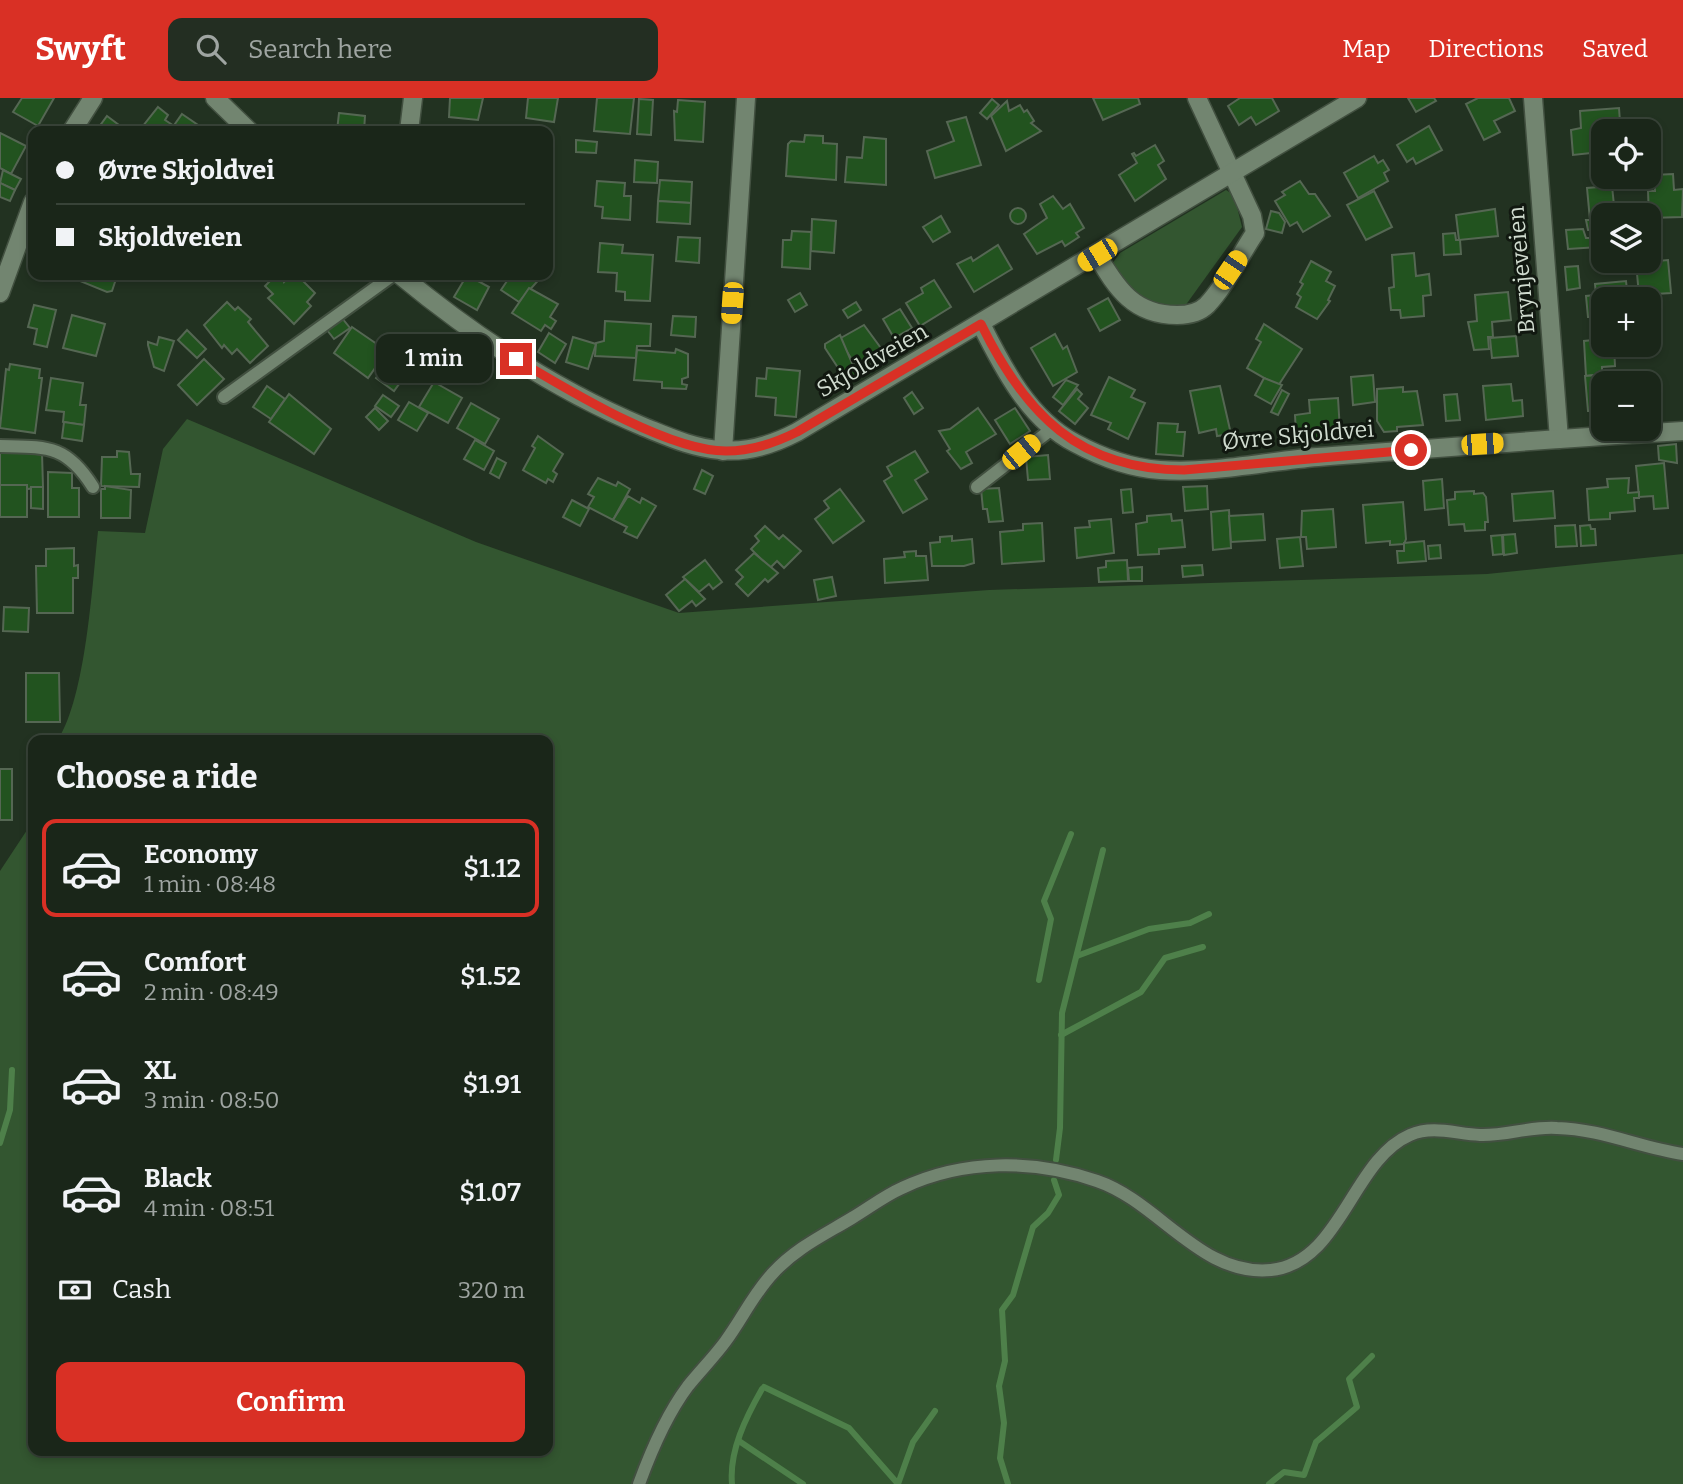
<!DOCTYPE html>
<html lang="en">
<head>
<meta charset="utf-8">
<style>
	body { margin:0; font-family:Bitter,serif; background:#232e22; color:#f1f3f6; height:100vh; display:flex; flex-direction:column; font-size:26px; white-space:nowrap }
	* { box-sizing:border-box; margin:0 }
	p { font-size:23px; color:#9fa5a2 }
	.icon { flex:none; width:38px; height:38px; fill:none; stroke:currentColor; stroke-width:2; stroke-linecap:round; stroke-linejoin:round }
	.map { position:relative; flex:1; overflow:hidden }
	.drawer { position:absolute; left:28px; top:637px; width:525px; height:721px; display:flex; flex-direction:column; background:#1a2619; border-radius:14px; box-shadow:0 4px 10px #0003,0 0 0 2px #384338 }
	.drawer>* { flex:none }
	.hud { position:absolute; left:28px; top:28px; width:525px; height:154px; border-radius:14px; box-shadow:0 4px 10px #0003,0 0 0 2px #384338; display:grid; align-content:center; height:154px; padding:0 28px; background:#1a2619 }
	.fabs { position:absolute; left:1591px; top:21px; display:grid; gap:14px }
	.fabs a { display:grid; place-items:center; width:70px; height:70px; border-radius:14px; background:#1a2619; box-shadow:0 4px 10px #0003,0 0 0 2px #384338; font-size:35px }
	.end { position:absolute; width:32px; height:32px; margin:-16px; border:9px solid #d93025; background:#fff; box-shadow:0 0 0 4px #fff }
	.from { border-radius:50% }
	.bubble { position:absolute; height:49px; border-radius:14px; background:#1a2619; box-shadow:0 4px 10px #0003,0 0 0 2px #384338; font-size:23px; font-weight:600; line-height:49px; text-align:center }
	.car { position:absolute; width:21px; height:42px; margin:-21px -10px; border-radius:9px; box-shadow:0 0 5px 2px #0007; background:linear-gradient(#f5c518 24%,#345 0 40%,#f5c518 0 76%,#345 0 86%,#f5c518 0) }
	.hud b { display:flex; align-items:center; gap:24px; height:66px; font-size:26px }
	.hud b+b { border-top:2px solid #384338 }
	.hud i { width:18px; height:18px; background:#f1f3f6 }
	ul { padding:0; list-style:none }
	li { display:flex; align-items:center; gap:21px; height:98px; margin:0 14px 10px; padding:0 14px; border:4px solid transparent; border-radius:14px }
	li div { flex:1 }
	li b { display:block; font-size:26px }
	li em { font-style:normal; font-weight:600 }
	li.selected { border-color:#d93025 }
	li>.icon { width:63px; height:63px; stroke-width:1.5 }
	h2 { padding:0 28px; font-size:32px; line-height:84px }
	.pay { display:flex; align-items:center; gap:18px; height:77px; padding:0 28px; font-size:26px }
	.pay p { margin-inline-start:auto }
	.action { display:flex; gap:14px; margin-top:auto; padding:14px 28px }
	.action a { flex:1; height:80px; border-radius:14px; background:#d93025; color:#fff; font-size:28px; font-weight:600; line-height:80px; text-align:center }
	header { display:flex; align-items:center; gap:42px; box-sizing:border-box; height:98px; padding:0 35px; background:#d93025; color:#fff }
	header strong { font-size:33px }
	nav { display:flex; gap:38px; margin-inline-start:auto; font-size:24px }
	.search { width:490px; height:63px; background:#232e22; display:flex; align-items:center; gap:18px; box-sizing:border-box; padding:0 24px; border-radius:14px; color:#9fa5a2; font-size:26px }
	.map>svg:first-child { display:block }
</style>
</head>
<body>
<header>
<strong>Swyft</strong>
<div class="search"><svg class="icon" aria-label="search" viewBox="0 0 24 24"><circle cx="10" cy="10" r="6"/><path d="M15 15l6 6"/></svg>Search here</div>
<nav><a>Map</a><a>Directions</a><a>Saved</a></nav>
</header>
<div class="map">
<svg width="1683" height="1386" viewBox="0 0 1683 1386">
	<rect width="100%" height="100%" fill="#223221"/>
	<g fill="#335630">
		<path d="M1226 92 1234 97 1242 129 1185 208C1148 216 1126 200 1112 166L1120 155Z"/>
		<path d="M187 321 476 444 679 515 989 492 1487 476 1683 456V1386H0V773L33 723V1353H548V642H58C86 597 92 489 98 433L145 435 163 351Z"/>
	</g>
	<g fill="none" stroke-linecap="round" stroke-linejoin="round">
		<g stroke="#4e804a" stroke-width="6">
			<path d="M1077 858 1149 831 1190 825 1209 816"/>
			<path d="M1039 882 1051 821 1044 803 1071 736"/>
			<path d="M1061 937 1141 894 1165 860 1203 849"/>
			<path d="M0 1045 10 1012 12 972"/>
			<path d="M1056 1062 1060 1030 1062 915 1103 752"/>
			<path d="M764 1289 849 1330 898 1386 913 1344 935 1313"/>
			<path d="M739 1343 803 1386"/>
			<path d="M732 1386C729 1353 746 1319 762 1291"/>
			<path d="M1008 1386 1000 1360 1004 1325 999 1288 1005 1263 1002 1212 1013 1197 1033 1129 1048 1115 1059 1097 1054 1082"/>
			<path d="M1269 1386 1284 1374 1304 1377 1316 1344 1357 1309 1349 1281 1372 1258"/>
		</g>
	</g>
	<g fill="#22531f" stroke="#556753" stroke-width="2">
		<path d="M22 0H54L38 28 13 14Z"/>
		<path d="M450 0H483L478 22 449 19Z"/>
		<path d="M528 0H558L554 24 526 20Z"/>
		<path d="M597 0H634L630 36 594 33Z"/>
		<path d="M1093 0H1138L1140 6 1103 22Z"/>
		<path d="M1240 0H1272L1279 13 1256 27 1251 19 1239 27 1228 8Z"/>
		<path d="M1408 0H1434L1436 3 1416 14Z"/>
		<path d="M1478 0H1509L1515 13 1494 23 1500 34 1484 42 1466 6Z"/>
		<path d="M639 1 653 2 651 37 637 36Z"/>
		<path d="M992 1 999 7 987 21 980 15Z"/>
		<path d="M678 2 705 4 703 44 675 42 674 13 677 14Z"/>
		<path d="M1007 3 1009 13 1020 7 1024 14 1027 12 1034 23 1031 25 1041 33 1006 53 991 18Z"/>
		<path d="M158 9 168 17 165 22 174 28 170 33H139Z"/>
		<path d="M1619 10 1620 24 1614 25 1615 33H1603L1600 54 1573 57 1571 32 1581 30 1580 13Z"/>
		<path d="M339 15 365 18 364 33H337Z"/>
		<path d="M182 16 198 27 193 33H170Z"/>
		<path d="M107 18 127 33H96Z"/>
		<path d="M966 19 981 67 935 80 927 53 954 43 947 24Z"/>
		<path d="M1429 28 1442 52 1416 66 1413 60 1407 64 1397 47Z"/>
		<path d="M0 35 26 48 11 76 0 70Z"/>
		<path d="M805 37 823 38V45L837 46 836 82 786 78 788 46 791 43 804 44Z"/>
		<path d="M864 39 886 41V87L845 84 847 59 862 60Z"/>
		<path d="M576 42 597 44 596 55 576 54Z"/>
		<path d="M1155 47 1164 63 1158 67 1166 81 1135 103 1119 77 1137 65 1132 56 1134 55 1136 58Z"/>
		<path d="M1374 58 1378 65 1383 62 1389 72 1384 75 1388 83 1358 100 1344 75Z"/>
		<path d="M635 62 658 64 657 85 634 84Z"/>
		<path d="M3 72 21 81 15 92 0 85Z"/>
		<path d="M1673 76 1674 92 1683 91 1682 119 1649 120 1648 93H1655L1654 77Z"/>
		<path d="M660 82 692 84 691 105 658 103Z"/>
		<path d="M597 83 625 85 624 98H631L630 122 602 120 603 109 595 108Z"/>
		<path d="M1300 83 1309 96H1315L1330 118 1303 134 1297 124 1290 128 1275 103 1285 97 1282 94Z"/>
		<path d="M0 85 15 92 10 103 0 99Z"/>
		<path d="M1612 88 1615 117H1603V135L1592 136 1591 132H1588L1586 122H1590L1587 90Z"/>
		<path d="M1374 93 1392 129 1366 142 1347 107Z"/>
		<path d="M1053 98 1063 111 1070 106 1084 130 1076 135 1079 139 1065 148 1062 143 1037 156 1024 136 1047 120 1040 106Z"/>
		<path d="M658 103 691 105 690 126 657 124Z"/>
		<circle cx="1018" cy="118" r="8"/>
		<path d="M1495 111 1498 138 1459 142 1456 117Z"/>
		<path d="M1271 113 1279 115 1285 124 1282 135 1266 131Z"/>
		<path d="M941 118 950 134 933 144 923 129Z"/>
		<path d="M812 121 836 123 834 155 811 153Z"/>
		<path d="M1583 131 1586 140H1598L1599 149 1568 151 1566 132Z"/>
		<path d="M792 133 811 134 810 171 782 169 783 142H791Z"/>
		<path d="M1455 135 1456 142H1460L1461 156 1444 157 1443 136Z"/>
		<path d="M678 139 700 140 699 165 676 163Z"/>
		<path d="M600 145 623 147 622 155 653 157 650 203 625 202V194L616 193 617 175 598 174Z"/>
		<path d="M998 147 1012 171 974 194 957 166 971 159 973 163Z"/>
		<path d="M1414 155 1416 178 1429 176 1431 197 1423 198 1424 218 1401 220 1400 212H1391L1389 190 1394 189 1392 157Z"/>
		<path d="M1668 162 1671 195 1639 197 1636 165Z"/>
		<path d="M1311 163 1331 174 1326 183 1335 188 1328 202 1330 203 1317 221 1296 209 1301 199 1297 196 1303 186 1300 184Z"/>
		<path d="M1578 168 1580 190 1567 192 1565 169Z"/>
		<path d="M82 177H113L112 180 116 181 112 193 107 194 80 183Z"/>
		<path d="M276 177H282L284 184 291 177H297L315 195 307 204 311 208 294 226 268 200 273 196 265 188Z"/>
		<path d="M467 177 489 189 477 212 454 199Z"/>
		<path d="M511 177H543L519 204 501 192Z"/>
		<path d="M934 182 951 209 920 228 906 205 923 195 921 190Z"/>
		<path d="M1626 183 1628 201H1603V219H1588L1586 198 1596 197 1595 186Z"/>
		<path d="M529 190 558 206 550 219 556 223 551 231 545 227 541 233 512 215Z"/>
		<path d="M1508 194 1511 222 1492 224 1493 239H1488L1489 251 1474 252 1468 224 1477 223 1475 197Z"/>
		<path d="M800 195 807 207 795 214 788 202Z"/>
		<path d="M1108 200 1120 222 1100 233 1088 211Z"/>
		<path d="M227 204 235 212 238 209 251 221 248 224 268 248 250 265 237 251 232 256 224 247 222 250 204 227Z"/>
		<path d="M856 204 861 212 848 220 843 212Z"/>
		<path d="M34 207 56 212 47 249 34 246 37 231 28 229Z"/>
		<path d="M900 211 912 230 894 240 883 221Z"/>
		<path d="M72 217 105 226 96 258 63 250Z"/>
		<path d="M673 218 696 219 695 239 671 237Z"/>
		<path d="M342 220 350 230 334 241 327 232Z"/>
		<path d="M605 223 651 226 650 248H637L636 260 595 258 596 245 604 243Z"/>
		<path d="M1264 226 1302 251 1278 288 1247 270 1261 244 1256 241Z"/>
		<path d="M864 227 886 257 859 273 839 241Z"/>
		<path d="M352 229 387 253 368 280 334 255Z"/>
		<path d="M187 232 206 251 197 260 178 242Z"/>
		<path d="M549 235 566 246 555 265 538 254Z"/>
		<path d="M1055 236 1063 251 1067 248 1077 274 1053 288 1031 250Z"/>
		<path d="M840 237 858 279 848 285 825 250V246Z"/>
		<path d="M1516 238 1518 258 1492 260 1490 240Z"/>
		<path d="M159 239 174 243 164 273 154 269 148 247V244L157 247Z"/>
		<path d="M573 239 596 246 588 271 566 264Z"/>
		<path d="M1603 241V247H1614L1615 268 1602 269V276L1586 278 1584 243Z"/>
		<path d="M676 251 688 256V279L682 281V286L687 287 686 291 662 290V284L634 282 637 252 675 255Z"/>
		<path d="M393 255 412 268 394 293 376 280Z"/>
		<path d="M204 261 224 281 197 307 178 287Z"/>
		<path d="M10 266 40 271 39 280H42L35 335 0 330 6 271 9 272Z"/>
		<path d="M767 270 800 273 796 319 775 317 776 300 756 298 757 280 766 281Z"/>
		<path d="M1612 276 1613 285H1603V319L1595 320V313H1588L1585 278Z"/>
		<path d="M1373 277 1375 304 1353 307 1351 279Z"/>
		<path d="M1109 279 1135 292 1131 299 1145 305 1128 341 1108 331 1111 325 1091 317Z"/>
		<path d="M51 280 83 285 80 307H86L84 327 63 324 64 314 46 312Z"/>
		<path d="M1264 280 1282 287 1271 306 1255 297Z"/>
		<path d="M1066 282 1078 287 1063 307 1053 299Z"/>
		<path d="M434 284 462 300 448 325 419 309Z"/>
		<path d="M1511 286 1513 303 1522 302 1523 318 1486 322 1483 288Z"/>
		<path d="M267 288 285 301 271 321 253 309Z"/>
		<path d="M1220 288 1231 336 1217 338 1216 331 1199 335 1190 293Z"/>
		<path d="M1403 289V294L1417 293 1423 327 1397 329V333L1384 334 1377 323V291Z"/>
		<path d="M1077 291 1082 296 1078 301 1088 310 1075 326 1059 313Z"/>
		<path d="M1282 292 1289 296 1278 317 1271 314Z"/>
		<path d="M1648 292H1656L1657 312 1648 313Z"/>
		<path d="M912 294 923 310 914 316 904 300Z"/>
		<path d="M289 296 331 331 314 356 269 324Z"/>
		<path d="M1457 296 1460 322 1446 323 1444 297Z"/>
		<path d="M383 297 399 308 391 319 375 308Z"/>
		<path d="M1338 300 1340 333 1322 335V341L1314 342 1311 334 1296 335 1295 317 1310 315 1309 302Z"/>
		<path d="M409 304 428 315 417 333 398 322Z"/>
		<path d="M471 305 499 321 485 346 457 330Z"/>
		<path d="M375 310 388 323 379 332 366 319Z"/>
		<path d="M978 310 996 336 966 354 972 365 961 371 947 353 950 351 939 333 950 331Z"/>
		<path d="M1015 310 1030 333 1010 346 995 322Z"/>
		<path d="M64 324 84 327 82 343 62 340Z"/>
		<path d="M1158 325 1178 326 1177 334H1185L1183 358 1156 356Z"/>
		<path d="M538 338 563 356 553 373 557 376 553 384 548 381 546 385 523 372 535 350 532 348Z"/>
		<path d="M475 342 494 353 484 372 464 361Z"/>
		<path d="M1676 346 1677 365 1659 362 1658 348Z"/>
		<path d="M117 353 129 354 131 376H140L139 389 101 388 102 359H117Z"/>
		<path d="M915 353 928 374 915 382 927 401 903 415 884 383 892 378 887 369Z"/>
		<path d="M0 355H42L43 389 27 391V387H0Z"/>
		<path d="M1048 357 1050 381 1028 382 1026 359Z"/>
		<path d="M497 360 506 365 499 380 490 375Z"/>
		<path d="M1664 365 1668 410 1654 411 1653 398 1639 399 1636 368Z"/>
		<path d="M702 372 713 378 705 396 694 391Z"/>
		<path d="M48 374 72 375V390H79V419H48Z"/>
		<path d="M598 380 616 388 618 384 630 391 613 422 588 409 594 399 588 396Z"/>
		<path d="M1629 380 1628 395 1639 394V400H1634L1635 413 1610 415V421L1589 422 1587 391 1608 389 1607 381Z"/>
		<path d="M1442 381 1444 410 1425 412 1423 383Z"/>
		<rect x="0" y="387" width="27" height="32"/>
		<path d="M105 388 131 392 130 420H101V391H105Z"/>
		<path d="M1207 388 1208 411 1185 413 1183 389Z"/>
		<path d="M31 389H43V411L31 410Z"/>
		<path d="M999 390 1003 423 989 424 987 411H983L981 391Z"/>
		<path d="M840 391 864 423 833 445 815 421 829 410 824 403Z"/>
		<path d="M1131 391 1133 414 1123 415 1121 392Z"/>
		<path d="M1474 393V396L1483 395 1486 399 1488 424H1485V432L1465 433 1464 426 1449 427 1447 402 1455 401V394Z"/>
		<path d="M1553 393 1555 420 1514 423 1512 396Z"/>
		<path d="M628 398 640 405 642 400 656 408 637 440 624 434 627 429 613 422Z"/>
		<path d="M572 402 589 411 580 428 563 419Z"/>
		<path d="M1403 404 1406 441 1404 446 1390 447V443L1366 445 1363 407Z"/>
		<path d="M1333 411 1336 449 1307 451 1306 439H1301L1302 413Z"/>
		<path d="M1229 412 1231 450 1213 452 1211 414Z"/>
		<path d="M1171 416 1172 423 1182 422 1185 449 1159 451V456L1138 457 1136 426 1147 424V418Z"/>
		<path d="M1263 416 1265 442 1231 444 1229 418Z"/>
		<path d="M1111 421 1114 455 1077 460 1075 430 1090 429 1089 423Z"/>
		<path d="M1042 425 1044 463 1002 466 1000 434 1023 432V426Z"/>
		<path d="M1575 427 1577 448 1556 449 1555 428Z"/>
		<path d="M1590 427 1591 431H1595L1596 447 1581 448 1580 428Z"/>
		<path d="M765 428 779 441 783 437 801 453 784 470 777 463 770 470 751 451 759 443 755 438Z"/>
		<path d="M1515 436 1517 455 1504 457 1503 437Z"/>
		<path d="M1502 437 1503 456 1493 457 1491 438Z"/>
		<path d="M952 438V443L972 441 974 465 964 468H932L930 445 940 444V439Z"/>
		<path d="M1300 439 1303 468 1280 470 1277 441Z"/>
		<path d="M1424 443 1426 463 1398 465 1397 453H1404V445Z"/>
		<path d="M1440 447 1441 460 1429 461 1428 448Z"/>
		<path d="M74 450V468L78 467V480H73V515H37L36 468H46V451Z"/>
		<path d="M916 453V458H926L928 482 885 485 884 461 905 459 904 454Z"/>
		<path d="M754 455 778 475 768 484 765 481 748 498 736 486 743 479 736 472Z"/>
		<path d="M705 462 722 484 713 491 709 486 699 494 683 479Z"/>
		<path d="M1127 462 1128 483 1099 484 1098 470 1106 469V463Z"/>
		<path d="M1202 467 1203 477 1183 479 1182 468Z"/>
		<path d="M1142 469V483H1129L1128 470Z"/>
		<path d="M832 479 836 498 818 502 814 482Z"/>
		<path d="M685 481 705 501 696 508 692 503 679 513 666 497Z"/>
		<path d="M4 509 29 510 28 534 3 533Z"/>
		<path d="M26 575H59L60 624H26Z"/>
		<rect x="0" y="671" width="12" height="51"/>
	</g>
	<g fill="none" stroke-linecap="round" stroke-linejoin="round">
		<g stroke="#425040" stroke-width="16">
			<g id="service">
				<path d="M224 299 393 177"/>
				<path d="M0 348C46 349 66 346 93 389"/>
				<path d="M977 389 1053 330"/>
				<path d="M639 1386C651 1353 667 1316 688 1288 700 1273 714 1259 725 1244 742 1221 754 1195 773 1175 796 1150 824 1137 852 1120 869 1110 884 1098 902 1090 963 1061 1034 1061 1097 1083 1159 1104 1201 1179 1271 1172 1341 1165 1352 1062 1410 1037 1433 1027 1456 1036 1480 1037 1506 1038 1531 1028 1557 1030 1601 1031 1641 1050 1683 1056"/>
			</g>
		</g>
		<g stroke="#425040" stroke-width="21">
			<g id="minor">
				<path d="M215 0 249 33"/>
				<path d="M1533 0 1559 341"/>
				<path d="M72 33 93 0"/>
				<path d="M409 33 413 0"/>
				<path d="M1097 157C1117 191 1134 217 1177 217 1188 217 1199 215 1207 207 1226 187 1240 157 1255 135L1252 118 1197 0"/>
				<path d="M400 177C474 238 555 292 644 329 669 339 693 350 720 352 747 355 774 346 797 334L1357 0"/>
				<path d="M0 195 33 104"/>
				<path d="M981 226C1003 270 1029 321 1075 345 1101 359 1130 370 1160 372 1212 376 1267 363 1318 359 1440 350 1561 340 1683 333"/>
				<path d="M723 353 746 0"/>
			</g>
		</g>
		<use href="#service" stroke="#728570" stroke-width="12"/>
		<use href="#minor" stroke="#728570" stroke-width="18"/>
	</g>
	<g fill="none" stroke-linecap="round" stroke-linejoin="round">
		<path stroke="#d93025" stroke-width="9" d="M516 261C567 291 667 353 726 353 751 353 775 345 797 334L981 226C1025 316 1079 372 1184 372L1411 352"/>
	</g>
	<g text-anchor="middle" stroke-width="6" stroke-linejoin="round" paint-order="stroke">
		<g font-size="23" fill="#d0dbcf" stroke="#111810">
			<text transform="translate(1521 172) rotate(-95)" y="8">Brynjeveien</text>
			<text transform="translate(872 262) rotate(-30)" y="8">Skjoldveien</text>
			<text transform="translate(1298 337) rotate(-5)" y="8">Øvre Skjoldvei</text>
		</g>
	</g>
</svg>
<div class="fabs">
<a><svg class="icon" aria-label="locate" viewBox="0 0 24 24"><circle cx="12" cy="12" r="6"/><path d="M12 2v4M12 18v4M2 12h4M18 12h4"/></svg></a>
<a><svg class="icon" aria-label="layers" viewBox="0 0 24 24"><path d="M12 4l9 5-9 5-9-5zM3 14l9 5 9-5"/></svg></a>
<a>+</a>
<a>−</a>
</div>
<i class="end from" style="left:1411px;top:352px"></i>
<i class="end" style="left:516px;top:261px"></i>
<div class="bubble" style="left:376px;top:236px;width:116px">1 min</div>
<i class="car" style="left:1097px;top:157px;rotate:239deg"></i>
<i class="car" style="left:1230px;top:172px;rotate:34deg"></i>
<i class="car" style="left:732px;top:205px;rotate:184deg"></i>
<i class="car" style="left:1482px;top:346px;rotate:86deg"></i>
<i class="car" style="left:1021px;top:354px;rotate:51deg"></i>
<div class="hud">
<b><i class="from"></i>Øvre Skjoldvei</b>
<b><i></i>Skjoldveien</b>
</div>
<section class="drawer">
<h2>Choose a ride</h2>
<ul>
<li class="selected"><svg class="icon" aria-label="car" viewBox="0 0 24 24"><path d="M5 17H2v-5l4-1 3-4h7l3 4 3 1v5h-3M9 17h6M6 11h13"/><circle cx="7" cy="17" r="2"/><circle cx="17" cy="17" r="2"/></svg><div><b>Economy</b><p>1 min · 08:48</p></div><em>$1.12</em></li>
<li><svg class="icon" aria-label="car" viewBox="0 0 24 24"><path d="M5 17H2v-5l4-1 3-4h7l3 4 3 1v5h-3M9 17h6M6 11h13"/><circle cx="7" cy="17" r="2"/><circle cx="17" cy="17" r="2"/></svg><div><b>Comfort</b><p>2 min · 08:49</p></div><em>$1.52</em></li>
<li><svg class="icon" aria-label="car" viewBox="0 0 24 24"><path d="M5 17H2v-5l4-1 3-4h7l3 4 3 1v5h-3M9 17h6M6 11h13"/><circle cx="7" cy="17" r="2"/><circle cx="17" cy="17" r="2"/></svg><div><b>XL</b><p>3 min · 08:50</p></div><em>$1.91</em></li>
<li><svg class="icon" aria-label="car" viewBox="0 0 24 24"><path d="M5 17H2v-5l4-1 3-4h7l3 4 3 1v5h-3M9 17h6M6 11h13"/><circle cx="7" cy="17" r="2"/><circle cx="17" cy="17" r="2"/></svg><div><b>Black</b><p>4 min · 08:51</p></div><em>$1.07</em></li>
</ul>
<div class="pay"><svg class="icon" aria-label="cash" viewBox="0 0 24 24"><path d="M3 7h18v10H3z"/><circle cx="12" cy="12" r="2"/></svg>Cash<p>320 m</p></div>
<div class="action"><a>Confirm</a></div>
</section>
</div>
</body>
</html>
